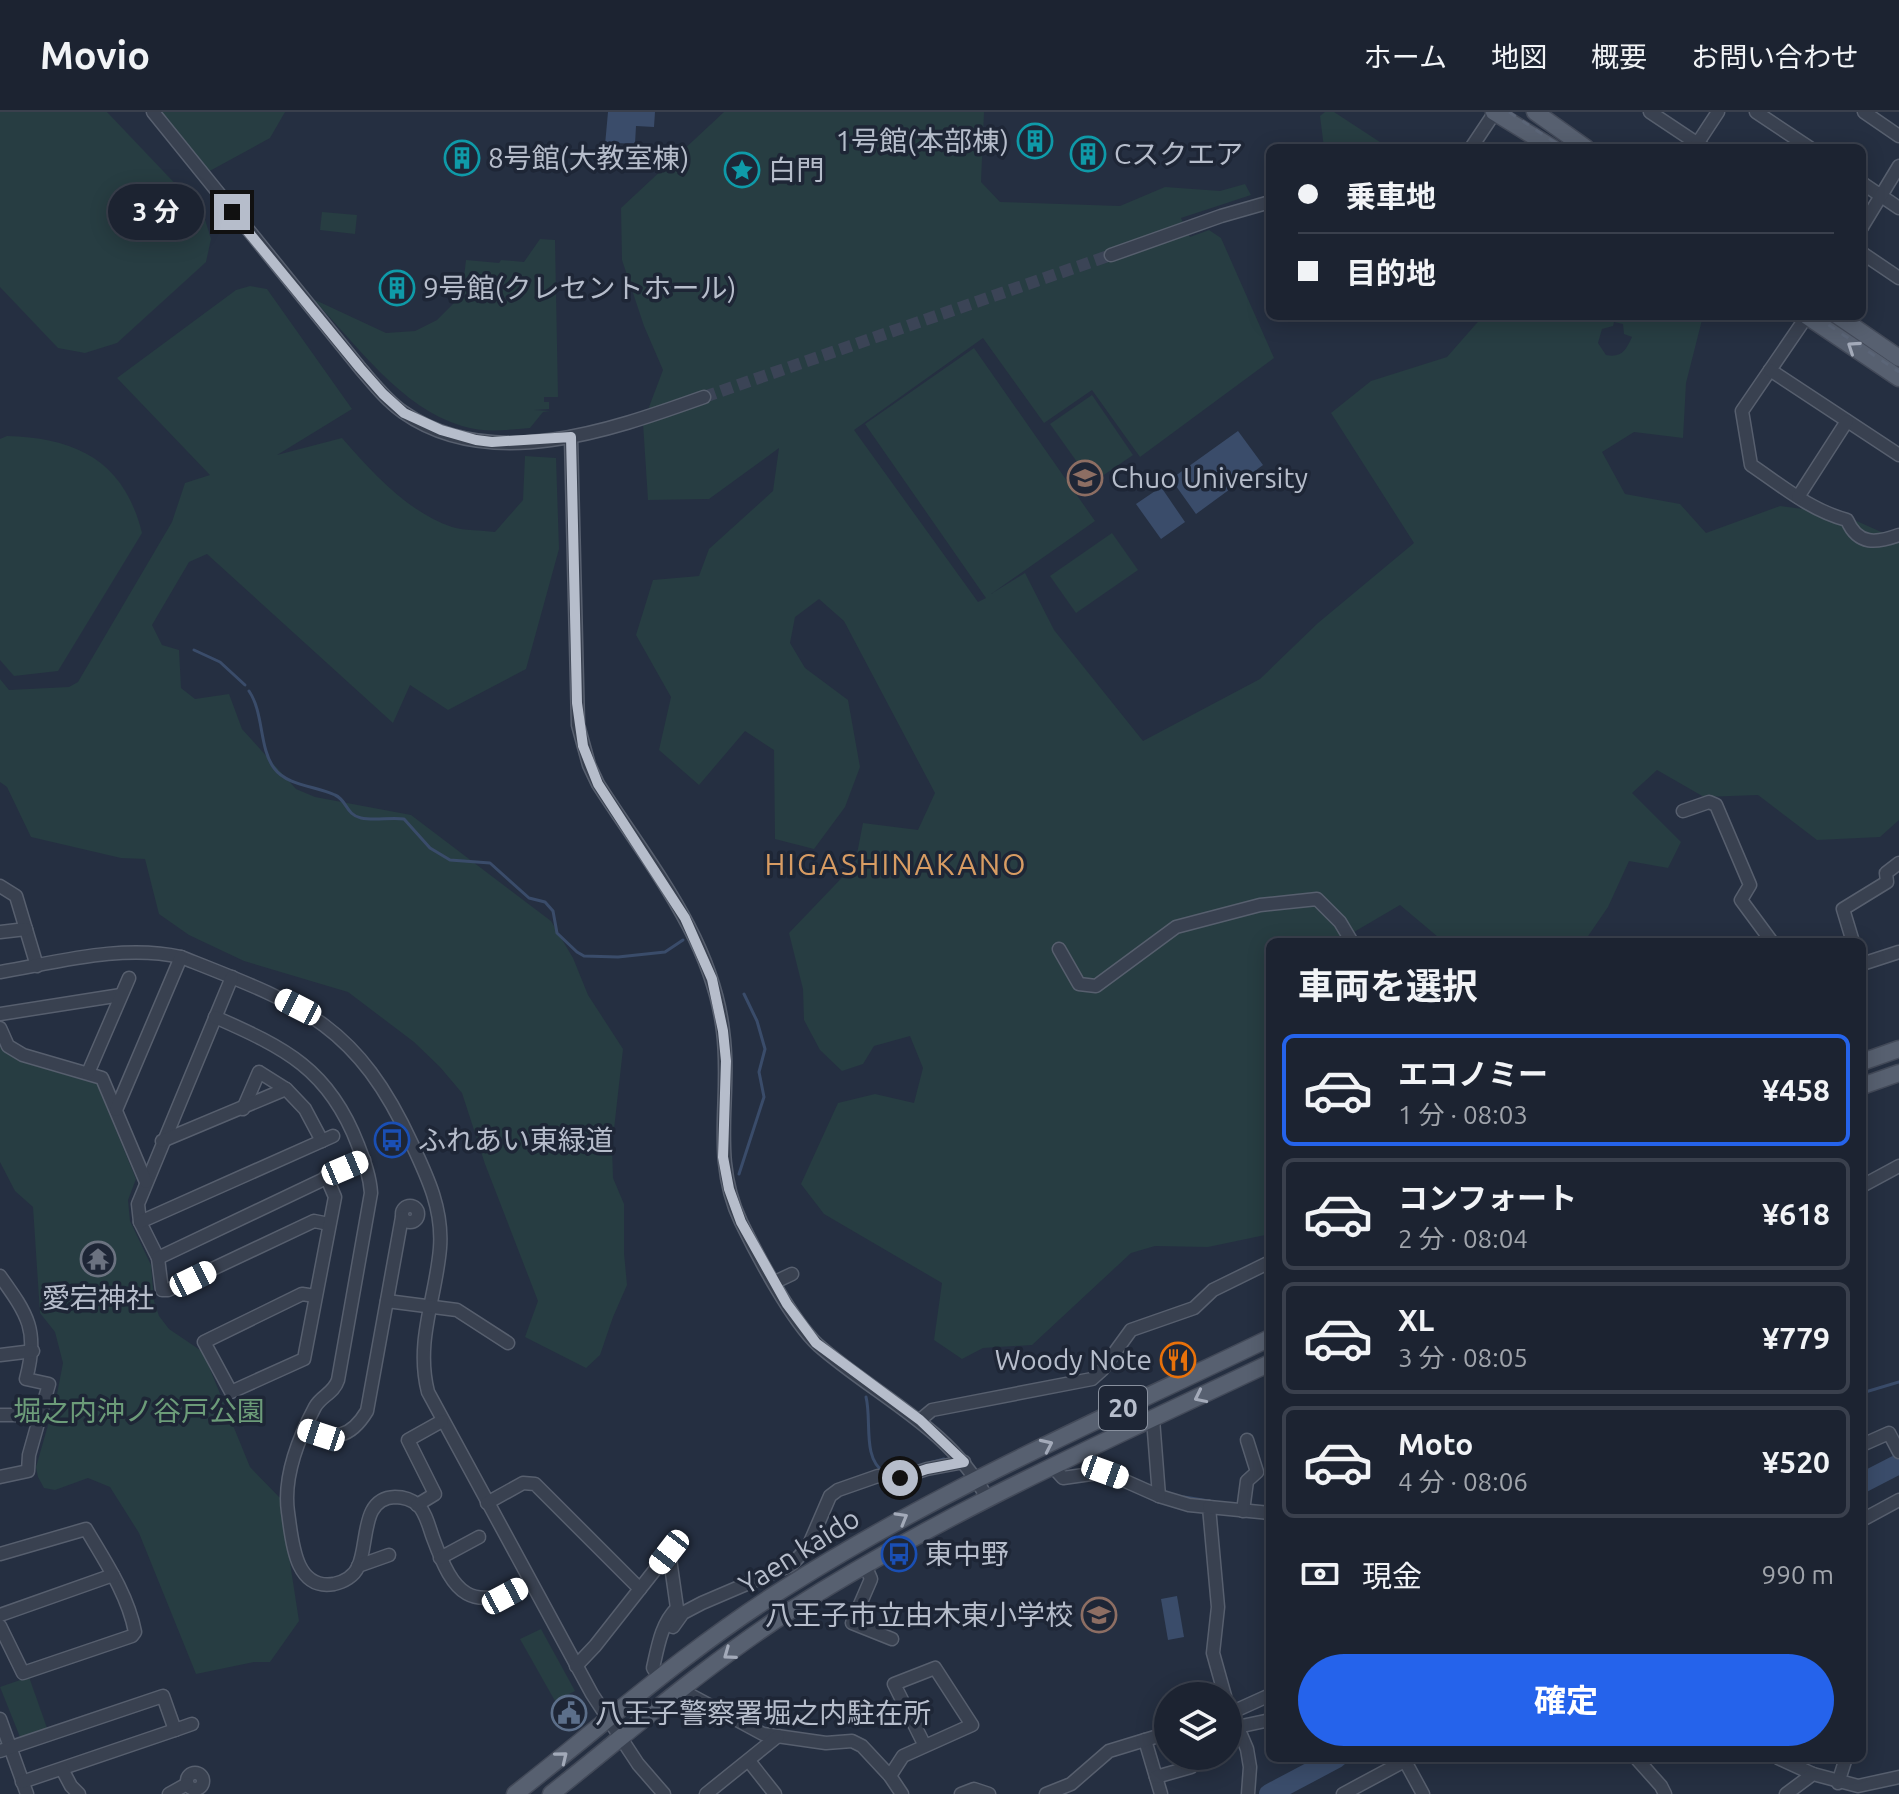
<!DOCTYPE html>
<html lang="ja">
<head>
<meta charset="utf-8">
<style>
	body { margin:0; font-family:Ubuntu,"Noto Sans JP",sans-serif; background:#292f3d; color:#f1f3f6; height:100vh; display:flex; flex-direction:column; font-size:30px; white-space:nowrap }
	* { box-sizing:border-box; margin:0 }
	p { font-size:26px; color:#a0a4ab }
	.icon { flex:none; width:44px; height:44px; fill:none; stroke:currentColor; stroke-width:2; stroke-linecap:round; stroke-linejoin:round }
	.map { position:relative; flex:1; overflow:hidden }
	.details { position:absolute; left:1266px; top:826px; width:600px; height:824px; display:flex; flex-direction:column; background:#1c2331; border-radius:12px; box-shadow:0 4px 20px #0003,0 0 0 2px #3a404d }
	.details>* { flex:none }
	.banner { position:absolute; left:1266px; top:32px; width:600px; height:176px; border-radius:12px; box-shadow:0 4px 20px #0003,0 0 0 2px #3a404d; display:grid; align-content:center; height:176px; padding:0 32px; background:#1c2331 }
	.buttons { position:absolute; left:1154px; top:1570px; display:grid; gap:16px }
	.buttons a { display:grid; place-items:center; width:88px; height:88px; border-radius:50%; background:#1c2331; box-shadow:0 4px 20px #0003,0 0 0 2px #3a404d; font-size:40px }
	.end { position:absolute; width:36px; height:36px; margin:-18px; border:10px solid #b6bdcb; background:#111; box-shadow:0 0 0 4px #111 }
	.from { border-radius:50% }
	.bubble { position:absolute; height:56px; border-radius:28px; background:#1c2331; box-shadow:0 4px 20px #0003,0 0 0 2px #3a404d; font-size:26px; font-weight:700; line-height:56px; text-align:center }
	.car { position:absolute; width:24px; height:48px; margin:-24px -12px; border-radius:10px; box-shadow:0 0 6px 2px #0007; background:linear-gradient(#fff 24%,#345 0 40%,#fff 0 76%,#345 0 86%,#fff 0) }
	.banner b { display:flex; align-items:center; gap:28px; height:76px; font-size:30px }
	.banner b+b { border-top:2px solid #3a404d }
	.banner i { width:20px; height:20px; background:#f1f3f6 }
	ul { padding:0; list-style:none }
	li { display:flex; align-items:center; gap:24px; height:112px; margin:0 16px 12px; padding:0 16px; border:4px solid #3a404d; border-radius:12px }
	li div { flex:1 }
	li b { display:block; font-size:30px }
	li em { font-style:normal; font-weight:700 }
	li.active { border-color:#2563eb }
	li>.icon { width:72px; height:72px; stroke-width:1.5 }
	h2 { padding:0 32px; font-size:36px; line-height:96px }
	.pay { display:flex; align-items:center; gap:20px; height:88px; padding:0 32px; font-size:30px }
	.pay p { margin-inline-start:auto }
	.action { display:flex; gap:16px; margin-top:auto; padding:16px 32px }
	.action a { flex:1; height:92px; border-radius:48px; background:#2563eb; color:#fff; font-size:32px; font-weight:700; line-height:92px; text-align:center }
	header { display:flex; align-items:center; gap:48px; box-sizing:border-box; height:112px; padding:0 40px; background:#1c2331; border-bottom:2px solid #3a404d }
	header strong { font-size:38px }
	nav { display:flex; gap:44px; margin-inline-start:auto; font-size:28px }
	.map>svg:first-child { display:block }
</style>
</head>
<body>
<header>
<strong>Movio</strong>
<nav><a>ホーム</a><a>地図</a><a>概要</a><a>お問い合わせ</a></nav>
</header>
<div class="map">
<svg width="1899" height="1682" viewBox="0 0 1899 1682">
	<rect width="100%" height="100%" fill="#252f41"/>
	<g fill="#273d42" fill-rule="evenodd">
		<path d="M0 0H107L203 101 211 127 206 150 117 231 85 241 58 236 0 175Z"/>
		<path d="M156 0H285L270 26 206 61Z"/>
		<path d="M724 0H984L981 70 1000 90 1120 94 1165 75 1220 79 1245 72 1251 83 1181 106 1190 125 1209 118 1221 126 1274 246 1140 345 1092 278 1044 311 983 226 854 318 978 490 986 486 865 312 974 236 1095 409 991 482 1025 461 1054 518 1143 629 1260 567 1318 511 1414 431 1331 301 1371 269 1447 245 1483 204H1703L1686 271 1683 326 1634 320 1602 340 1625 382 1680 392 1706 421 1780 394 1841 402 1899 428V708L1880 725 1817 728 1758 683 1704 685 1657 658 1632 681 1681 730 1668 756 1629 749 1608 795 1584 830H1444L1400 793 1354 820 1357 830H1270V1122L1208 1135 1155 1134 1131 1141 1032 1233 983 1236 962 1247 934 1228 942 1171 824 1102 801 1072 838 991 875 982 914 991 923 956 910 924 874 934 863 952 842 959 820 938 804 908 803 877 789 821 855 752 863 711 918 718 935 681 844 509 819 487 795 505 790 531 805 556 848 588 860 655 845 695 814 737 775 727 774 638 745 619 699 673 659 638 671 585 636 523 653 468 699 464 709 437 773 379 779 336 709 387 648 388 643 311 663 258 644 214 622 148 621 96ZM1614 210 1623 212 1624 222 1632 225C1626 238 1622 246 1606 243L1598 231 1602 217 1613 214Z"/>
		<path d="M1325 0H1334L1389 36H1324L1320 4Z"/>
		<path d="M322 100 357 103 355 122 320 118Z"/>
		<path d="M540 127 555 128 558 285H544V290H549V297L534 298 550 299 543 300 530 316C507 318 484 321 462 314 401 296 356 232 313 187L386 221 415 219 437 208 455 190 464 165 466 148 499 151 501 148 524 150Z"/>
		<path d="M250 174 267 177 352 297 277 343 342 326C373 361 406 399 452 415 465 419 481 418 495 420L523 388 525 344 556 346 559 437 526 557 448 598 410 573 393 611 207 442 189 450 152 513 162 533 179 538 181 576 195 587 229 582 242 617 296 677 315 685 411 703 551 809 573 846 588 883 623 937 612 1035 613 1066 624 1092V1141L627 1173 613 1205 600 1243 586 1256 525 1225 538 1189 485 1052 462 981 440 955 414 930 348 880 244 849 189 823 159 802 145 747 121 746 31 725 7 675 0 670V567L9 578 69 575 78 570 172 410 185 371 210 363 117 266 236 178Z"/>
		<path d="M1092 283 1133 343 1092 371 1050 312Z"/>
		<path d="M7 324C77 326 124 349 142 421L58 559 14 564 0 548V327Z"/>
		<path d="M1112 421 1138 458 1076 501 1050 464Z"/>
		<path d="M0 935 22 950 97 972 136 1067 128 1088 130 1109 151 1153 154 1189 159 1204 169 1217 203 1240 250 1355 280 1386 299 1509 270 1550H254L196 1562 139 1421 110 1375 88 1366 55 1378 44 1376 38 1365 36 1355 57 1282 63 1251 55 1220 40 1201 33 1095 15 1079 0 1050Z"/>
		<path d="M541 1517 575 1579 555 1589 520 1527Z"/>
		<path d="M29 1565 47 1616 20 1625 0 1575Z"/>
	</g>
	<g fill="#3a4c6a">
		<path d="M608 0H655L654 15 636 14 635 32 617 31 615 52 595 50 597 33H605Z"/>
		<path d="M1238 319 1263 353 1196 402 1171 367Z"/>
		<path d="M1161 375 1185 410 1161 427 1136 392Z"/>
		<path d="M1177 1484 1184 1525 1168 1528 1161 1487Z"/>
	</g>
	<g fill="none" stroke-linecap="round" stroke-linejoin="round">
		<g stroke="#3a4c6a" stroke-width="3">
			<path d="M194 538 220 550 245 573"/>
			<path d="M249 579C264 601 259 636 274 656 287 674 316 674 335 683 347 688 346 703 361 706 375 709 390 705 404 707L430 736 450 748 490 751 529 786 545 790 553 799 557 821 577 840 584 844 618 845 665 840 683 828"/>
			<path d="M739 1062 764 985 759 960 765 937 757 909 744 882"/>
			<path d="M1862 1281 1899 1270"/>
			<path d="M866 1285C872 1308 862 1346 884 1360"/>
			<path d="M922 1353 944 1347"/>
			<path d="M1084 1356 1104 1354"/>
			<path d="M1184 1385 1209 1389"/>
		</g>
		<g stroke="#3a4c6a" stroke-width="20">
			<path d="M1862 1371 1899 1352"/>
			<path d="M1269 1682 1337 1646"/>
		</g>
		<path stroke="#3b4456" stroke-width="12" stroke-dasharray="12 6" stroke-linecap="butt" d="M704 285 1111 143"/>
		<g stroke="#575f6e" stroke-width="15">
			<g id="minor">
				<path d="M153 0 360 256C373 271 386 288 403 300 491 362 614 317 704 285"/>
				<path d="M1650 0 1704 36"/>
				<path d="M1756 0 1810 36"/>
				<path d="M1864 0 1899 24"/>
				<path d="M1697 32 1718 0"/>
				<path d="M1471 36 1495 0"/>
				<path d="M1862 71 1899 96"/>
				<path d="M1862 115 1899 54"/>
				<path d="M1862 141 1899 166"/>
				<path d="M1111 143 1221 104 1270 90"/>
				<path d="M1807 204 1742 299 1751 353C1782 374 1810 398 1847 408 1858 434 1877 431 1899 423"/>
				<path d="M1770 258 1899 343"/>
				<path d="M571 325 578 613 589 653 598 672C647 749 712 825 723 919 732 986 710 1045 741 1110 757 1143 792 1209 818 1233 876 1284 950 1316 987 1386"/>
				<path d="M1798 385 1847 309"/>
				<path d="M1683 699 1709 690 1716 693 1750 773 1741 788 1772 830"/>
				<path d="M0 774 16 784 37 854"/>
				<path d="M0 820 26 817"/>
				<path d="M1853 830 1843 797 1887 770 1886 761 1899 751"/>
				<path d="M1059 837 1079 872 1096 874 1176 815 1260 793 1317 787 1340 810 1352 830"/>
				<path d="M1862 852 1899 840"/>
				<path d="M0 860C59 850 122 832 181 845 300 892 356 910 412 1032 428 1066 443 1098 440 1136 436 1186 415 1229 428 1280L592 1582 638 1652 664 1682"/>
				<path d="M232 865 138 1092 140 1110 158 1146 162 1178H168L314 1109 329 1112"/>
				<path d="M0 902 121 883"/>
				<path d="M215 905C285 936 329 957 358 1033 364 1049 370 1064 371 1081L338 1268C334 1281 321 1284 315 1295 299 1325 283 1365 288 1400 292 1427 294 1479 334 1472 344 1470 354 1464 358 1455 369 1432 360 1386 395 1385 403 1385 412 1388 418 1393 426 1401 429 1415 433 1426 454 1483 470 1502 530 1471"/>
				<path d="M0 916 8 934 23 943 102 966 146 1070"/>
				<path d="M88 961 129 866"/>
				<path d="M243 997 259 960 286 977"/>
				<path d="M116 998 181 845"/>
				<path d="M162 1029 286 977 305 997 322 1029"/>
				<path d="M1862 1074 1899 1054"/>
				<circle cx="410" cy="1102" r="8"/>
				<path d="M140 1110 333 1024"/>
				<path d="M158 1146 364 1048"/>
				<path d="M0 1164C28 1203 39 1219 26 1267L49 1272 29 1343 28 1359 0 1365"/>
				<path d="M775 1170 792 1162"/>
				<path d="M315 1184 302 1182 204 1230 231 1280 304 1247 335 1085 326 1064"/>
				<path d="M387 1189 457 1198 508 1231"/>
				<path d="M0 1243 33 1239"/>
				<path d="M0 1303H39"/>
				<path d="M1153 1307 1159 1384 1189 1393 1209 1395 1218 1495 1213 1541 1225 1584"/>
				<path d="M920 1308 932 1298 1092 1267 1102 1258 1131 1218 1194 1196 1213 1178 1270 1150"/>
				<path d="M306 1318C335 1327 350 1327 367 1299L402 1105"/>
				<path d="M1862 1333 1889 1321 1899 1340"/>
				<path d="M1053 1355 1063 1366 1105 1360 1159 1384"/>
				<path d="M487 1391 523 1371 535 1372 640 1477"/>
				<path d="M417 1393 435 1382 408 1328 442 1309"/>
				<path d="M1209 1395 1270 1401"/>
				<path d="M1243 1399 1247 1369 1257 1360 1247 1328"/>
				<path d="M1862 1408 1899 1388"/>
				<path d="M0 1442 86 1417C105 1449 128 1483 135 1520L132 1524 23 1561 0 1514"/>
				<path d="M440 1446 479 1425"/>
				<path d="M865 1453 871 1467 852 1511 892 1527"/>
				<path d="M358 1454 389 1443"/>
				<path d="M0 1503 113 1463"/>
				<path d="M673 1515 683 1501 702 1491 791 1453 808 1435 830 1384 838 1378 878 1364 900 1366 927 1357 964 1350"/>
				<path d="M576 1554 595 1534 669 1440 677 1496C661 1512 658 1534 653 1556L660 1566"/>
				<path d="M681 1578 763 1622 826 1631 852 1629 862 1634 890 1664 902 1682"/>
				<path d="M1228 1592 1247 1637 1250 1655 1248 1682"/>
				<path d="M1228 1602 1270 1583"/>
				<path d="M0 1607 27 1682"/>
				<path d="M1237 1615 1270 1608"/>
				<path d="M175 1618 192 1612"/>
				<path d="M1145 1628 1161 1682"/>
				<path d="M0 1639 163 1584 175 1618 22 1670"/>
				<path d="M1636 1646 1661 1674 1665 1682"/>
				<path d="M1778 1646 1813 1662"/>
				<path d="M749 1649 775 1682"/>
				<path d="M1405 1649 1423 1682"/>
				<path d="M62 1657 71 1674 79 1682"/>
				<circle cx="195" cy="1669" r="8"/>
				<path d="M890 1664 903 1644 972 1613 935 1556 894 1572 925 1634"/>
				<path d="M1156 1665 1191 1655"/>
				<path d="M1838 1671 1846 1646"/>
				<path d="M169 1682 187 1672"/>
				<path d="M706 1682 778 1624"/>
				<path d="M961 1682 974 1677 989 1682"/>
				<path d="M1046 1682 1071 1672 1109 1639 1168 1621"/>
				<path d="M1343 1682 1410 1646"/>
				<path d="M1786 1682 1813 1662 1858 1674 1899 1665"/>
			</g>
		</g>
		<g stroke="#434a59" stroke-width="19">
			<g id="major">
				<path d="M1494 0 1553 36"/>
				<path d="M1535 0 1586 36"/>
				<path d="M1807 204 1899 266"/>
				<path d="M1838 204 1899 246"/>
				<path d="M1862 950 1899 937"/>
				<path d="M1862 974 1899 961"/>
				<path d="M515 1682C604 1612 689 1536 785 1476 939 1378 1106 1305 1270 1226"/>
				<path d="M551 1682C630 1619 707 1552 791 1498 943 1401 1108 1328 1270 1251"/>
			</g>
		</g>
		<use href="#minor" stroke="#394150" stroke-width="12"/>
		<use href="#major" stroke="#576070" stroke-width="16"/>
		<g stroke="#5b6577" stroke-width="3" stroke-dasharray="8 8" stroke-linecap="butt">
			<path d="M1509 0 1563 36"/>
			<path d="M1815 204 1899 260"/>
		</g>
	</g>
	<defs><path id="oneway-chevron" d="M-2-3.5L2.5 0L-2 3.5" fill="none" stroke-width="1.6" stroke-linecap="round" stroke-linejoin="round" transform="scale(2)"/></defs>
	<g stroke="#a3aab9">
		<use href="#oneway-chevron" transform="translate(1853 235) rotate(-146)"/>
		<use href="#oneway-chevron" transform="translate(1200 1285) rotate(154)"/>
		<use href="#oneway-chevron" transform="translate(1047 1333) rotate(-25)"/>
		<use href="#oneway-chevron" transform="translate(902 1406) rotate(-30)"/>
		<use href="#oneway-chevron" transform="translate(729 1542) rotate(144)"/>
		<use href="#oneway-chevron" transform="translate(562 1645) rotate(-39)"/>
	</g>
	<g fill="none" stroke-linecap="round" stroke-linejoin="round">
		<path stroke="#b6bdcb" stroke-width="10" d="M232 100 360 256 383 282 404 301 441 318 476 328 492 330 571 325 577 591 583 634 598 672 685 806 712 867 723 919 726 949 723 1045 729 1077 741 1110 787 1192 816 1231 920 1308 964 1350 927 1357 900 1366"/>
	</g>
	<defs>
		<g id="building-ring" transform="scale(1.8)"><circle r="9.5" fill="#1e2636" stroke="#0f9aa8" stroke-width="1.5"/><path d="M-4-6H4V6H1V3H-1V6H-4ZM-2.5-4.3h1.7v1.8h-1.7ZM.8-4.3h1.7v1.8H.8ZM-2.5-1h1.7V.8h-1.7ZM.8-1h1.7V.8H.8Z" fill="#0f9aa8"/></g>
		<g id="sight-ring" transform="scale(1.8)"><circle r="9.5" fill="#1e2636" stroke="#0f9aa8" stroke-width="1.5"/><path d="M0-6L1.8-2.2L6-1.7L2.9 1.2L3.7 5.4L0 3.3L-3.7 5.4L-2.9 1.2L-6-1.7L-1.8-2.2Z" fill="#0f9aa8"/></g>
		<g id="university-ring" transform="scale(1.8)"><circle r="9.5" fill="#1e2636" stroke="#8d6e63" stroke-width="1.5"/><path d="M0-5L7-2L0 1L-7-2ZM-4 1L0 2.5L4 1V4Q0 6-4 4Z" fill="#8d6e63"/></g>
		<g id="bus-ring" transform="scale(1.8)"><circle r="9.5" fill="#1e2636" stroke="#1a4fb4" stroke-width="1.5"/><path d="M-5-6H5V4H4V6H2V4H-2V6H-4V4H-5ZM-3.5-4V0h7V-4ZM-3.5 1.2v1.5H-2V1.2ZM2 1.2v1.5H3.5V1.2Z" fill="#1a4fb4"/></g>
		<g id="temple-ring" transform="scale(1.8)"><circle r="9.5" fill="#1e2636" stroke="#6b7280" stroke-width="1.5"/><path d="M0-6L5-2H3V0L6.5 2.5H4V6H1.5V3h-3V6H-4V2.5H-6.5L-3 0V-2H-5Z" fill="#6b7280"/></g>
		<g id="restaurant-ring" transform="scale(1.8)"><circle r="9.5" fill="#1e2636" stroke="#e8710a" stroke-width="1.5"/><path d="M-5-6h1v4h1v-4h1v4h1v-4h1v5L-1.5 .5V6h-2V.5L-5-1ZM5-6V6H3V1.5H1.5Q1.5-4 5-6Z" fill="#e8710a"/></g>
		<g id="school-ring" transform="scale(1.8)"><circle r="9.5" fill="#1e2636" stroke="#8d6e63" stroke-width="1.5"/><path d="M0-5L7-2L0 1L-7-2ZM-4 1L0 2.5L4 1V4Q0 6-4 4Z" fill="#8d6e63"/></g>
		<g id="civic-ring" transform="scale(1.8)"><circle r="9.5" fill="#1e2636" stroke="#5c6f8a" stroke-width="1.5"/><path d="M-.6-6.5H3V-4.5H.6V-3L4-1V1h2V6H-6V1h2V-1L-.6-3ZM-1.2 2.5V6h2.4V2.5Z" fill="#5c6f8a"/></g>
	</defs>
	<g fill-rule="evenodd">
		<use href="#building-ring" x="1035" y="29"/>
		<use href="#building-ring" x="1088" y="42"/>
		<use href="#building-ring" x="462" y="46"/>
		<use href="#sight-ring" x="742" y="58"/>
		<use href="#building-ring" x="397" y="176"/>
		<use href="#university-ring" x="1085" y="366"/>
		<use href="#bus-ring" x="392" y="1028"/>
		<use href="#temple-ring" x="98" y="1147"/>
		<use href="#restaurant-ring" x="1178" y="1248"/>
		<use href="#bus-ring" x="899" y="1442"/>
		<use href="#school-ring" x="1099" y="1503"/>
		<use href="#civic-ring" x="569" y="1601"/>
	</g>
	<g text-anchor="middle" stroke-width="7" stroke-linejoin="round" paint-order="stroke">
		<rect fill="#1e2636" stroke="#88909e" stroke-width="2" x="1099" y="1274" width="48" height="44" rx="6"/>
		<g font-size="26" font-weight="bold" fill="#b6bdcb">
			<text x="1123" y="1305">20</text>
		</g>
		<g font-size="28" fill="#b6bdcb" stroke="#1e2636" text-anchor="start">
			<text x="1009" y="39" text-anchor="end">1号館(本部棟)</text>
			<text x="1114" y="52">Cスクエア</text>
			<text x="488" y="56">8号館(大教室棟)</text>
			<text x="768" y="68">白門</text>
			<text x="423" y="186">9号館(クレセントホール)</text>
			<text x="1111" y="376">Chuo University</text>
			<text x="418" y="1038">ふれあい東緑道</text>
			<text x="98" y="1196" text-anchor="middle">愛宕神社</text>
			<text x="1152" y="1258" text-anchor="end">Woody Note</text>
			<text x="925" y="1452">東中野</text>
			<text x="1073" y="1513" text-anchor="end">八王子市立由木東小学校</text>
			<text x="595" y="1611">八王子警察署堀之内駐在所</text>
		</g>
		<g font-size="28" fill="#6c9c79" stroke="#1e2636">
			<text x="139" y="1309">堀之内沖ノ谷戸公園</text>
		</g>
		<g font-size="28" fill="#b6bdcb" stroke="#1e2636">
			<text transform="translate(799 1439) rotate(-32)" y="10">Yaen kaido</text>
		</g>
		<g font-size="30" letter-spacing="2" fill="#d89c63" stroke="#1e2636">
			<text x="896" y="763">HIGASHINAKANO</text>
		</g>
	</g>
</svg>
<div class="buttons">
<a><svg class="icon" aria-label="layers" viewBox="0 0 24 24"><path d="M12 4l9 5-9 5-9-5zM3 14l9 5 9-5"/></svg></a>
</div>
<i class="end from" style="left:900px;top:1366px"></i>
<i class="end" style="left:232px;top:100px"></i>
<div class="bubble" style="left:108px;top:72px;width:96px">3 分</div>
<i class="car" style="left:298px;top:895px;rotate:297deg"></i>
<i class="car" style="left:345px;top:1056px;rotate:67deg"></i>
<i class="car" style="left:193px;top:1167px;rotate:64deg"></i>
<i class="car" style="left:321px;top:1323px;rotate:288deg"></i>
<i class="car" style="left:1105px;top:1360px;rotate:110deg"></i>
<i class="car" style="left:669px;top:1440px;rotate:218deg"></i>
<i class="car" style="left:505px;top:1484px;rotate:62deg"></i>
<div class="banner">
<b><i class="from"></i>乗車地</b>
<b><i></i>目的地</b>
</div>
<section class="details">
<h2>車両を選択</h2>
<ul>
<li class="active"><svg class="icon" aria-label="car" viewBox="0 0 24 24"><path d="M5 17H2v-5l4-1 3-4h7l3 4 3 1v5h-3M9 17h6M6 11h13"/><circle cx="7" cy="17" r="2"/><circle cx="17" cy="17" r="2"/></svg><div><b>エコノミー</b><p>1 分 · 08:03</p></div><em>¥458</em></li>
<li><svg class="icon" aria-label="car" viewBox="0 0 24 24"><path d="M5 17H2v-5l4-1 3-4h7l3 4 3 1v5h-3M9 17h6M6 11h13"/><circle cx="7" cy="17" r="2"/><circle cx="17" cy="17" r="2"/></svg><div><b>コンフォート</b><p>2 分 · 08:04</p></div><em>¥618</em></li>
<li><svg class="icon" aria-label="car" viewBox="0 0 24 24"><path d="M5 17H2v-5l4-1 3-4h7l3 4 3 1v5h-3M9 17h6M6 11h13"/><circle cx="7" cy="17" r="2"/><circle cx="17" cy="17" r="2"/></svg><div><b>XL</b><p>3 分 · 08:05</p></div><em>¥779</em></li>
<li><svg class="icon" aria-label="car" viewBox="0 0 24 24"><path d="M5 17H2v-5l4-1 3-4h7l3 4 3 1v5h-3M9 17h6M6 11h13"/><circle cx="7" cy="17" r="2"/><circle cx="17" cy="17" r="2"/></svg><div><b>Moto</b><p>4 分 · 08:06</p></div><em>¥520</em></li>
</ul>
<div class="pay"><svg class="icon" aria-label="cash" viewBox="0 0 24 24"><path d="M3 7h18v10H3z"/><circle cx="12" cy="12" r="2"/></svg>現金<p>990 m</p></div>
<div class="action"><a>確定</a></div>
</section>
</div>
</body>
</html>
